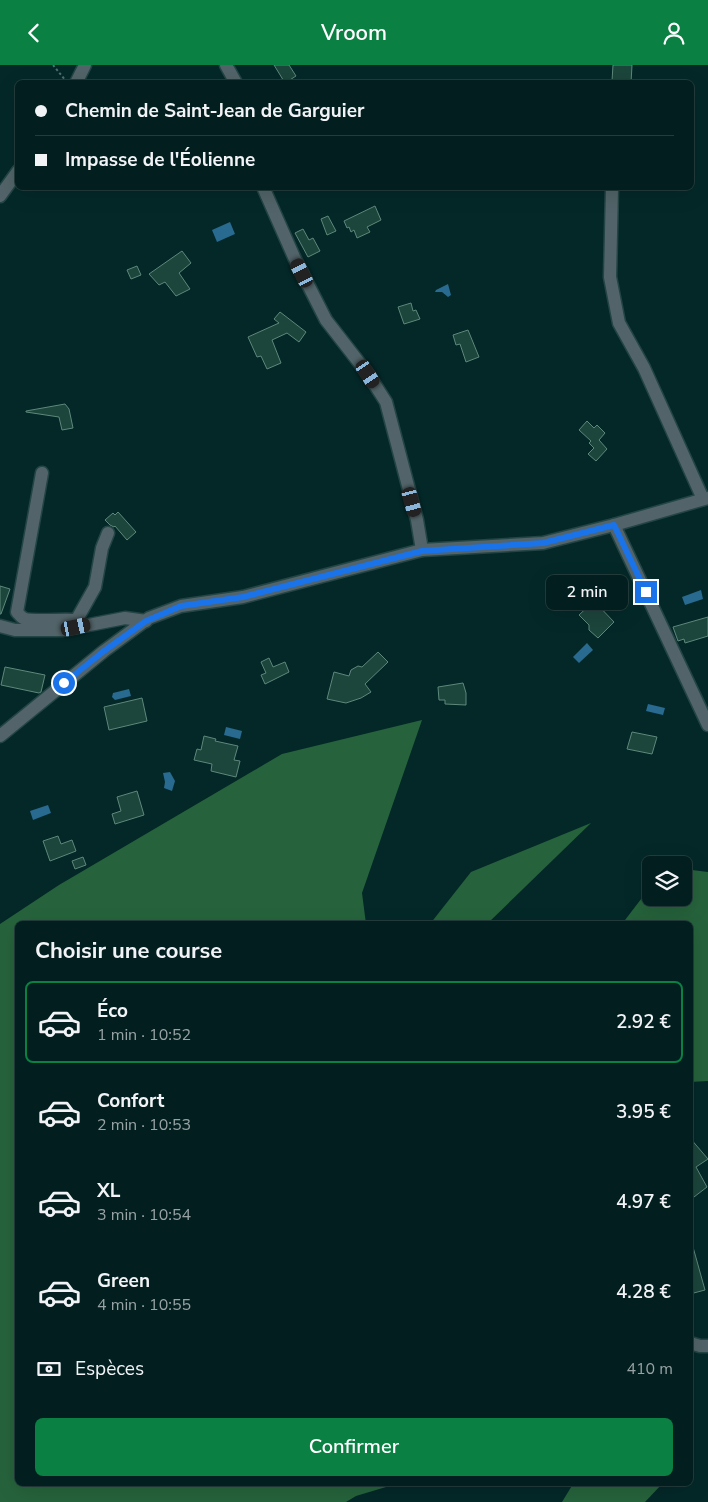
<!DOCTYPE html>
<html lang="fr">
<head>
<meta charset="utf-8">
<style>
	body { margin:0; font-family:"Nunito Sans",sans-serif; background:#112b2b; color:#f1f3f6; height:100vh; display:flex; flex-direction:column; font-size:19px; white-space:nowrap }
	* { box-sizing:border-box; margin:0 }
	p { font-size:16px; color:#97a2a4 }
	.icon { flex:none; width:28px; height:28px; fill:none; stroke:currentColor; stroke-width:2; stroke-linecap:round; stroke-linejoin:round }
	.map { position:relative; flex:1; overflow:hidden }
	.drawer { position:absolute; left:15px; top:856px; width:678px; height:565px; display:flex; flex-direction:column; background:#031e1e; border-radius:8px; box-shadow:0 5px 20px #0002,0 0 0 1px #243c3c }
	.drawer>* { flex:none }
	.guide { position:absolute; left:15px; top:15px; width:679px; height:110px; border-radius:8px; box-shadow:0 5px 20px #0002,0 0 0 1px #243c3c; display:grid; align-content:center; height:110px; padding:0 20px; background:#031e1e }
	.tools { position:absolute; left:642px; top:791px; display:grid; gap:10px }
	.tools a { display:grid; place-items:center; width:50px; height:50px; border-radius:8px; background:#031e1e; box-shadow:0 5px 20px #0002,0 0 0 1px #243c3c; font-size:25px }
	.end { position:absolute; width:22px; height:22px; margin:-11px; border:6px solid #1a73e8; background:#fff; box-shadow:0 0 0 2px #fff }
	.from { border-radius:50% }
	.bubble { position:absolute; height:35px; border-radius:8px; background:#031e1e; box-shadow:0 5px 20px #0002,0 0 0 1px #243c3c; font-size:16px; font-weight:600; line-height:35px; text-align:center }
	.car { position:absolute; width:15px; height:30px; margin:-15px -8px; border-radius:6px; box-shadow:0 0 4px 1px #0007; background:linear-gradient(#222 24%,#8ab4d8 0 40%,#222 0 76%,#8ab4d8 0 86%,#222 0) }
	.guide b { display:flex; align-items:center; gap:18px; height:48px; font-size:19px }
	.guide b+b { border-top:1px solid #243c3c }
	.guide i { width:12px; height:12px; background:#f1f3f6 }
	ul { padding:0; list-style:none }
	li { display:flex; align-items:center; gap:15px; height:82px; margin:0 10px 8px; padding:0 10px; border:2px solid transparent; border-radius:8px }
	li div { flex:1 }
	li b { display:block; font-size:19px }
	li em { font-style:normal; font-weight:600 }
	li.active { border-color:#0b8043 }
	li>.icon { width:45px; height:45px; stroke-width:1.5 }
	h2 { padding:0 20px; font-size:22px; line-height:60px }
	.pay { display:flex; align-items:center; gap:12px; height:55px; padding:0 20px; font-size:19px }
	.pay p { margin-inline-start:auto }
	.action { display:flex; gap:10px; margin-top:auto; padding:10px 20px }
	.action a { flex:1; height:58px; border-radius:8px; background:#0b8043; color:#fff; font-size:20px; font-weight:600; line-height:58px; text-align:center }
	header { display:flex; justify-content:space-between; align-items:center; height:65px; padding:0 20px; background:#0b8043; color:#fff; font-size:22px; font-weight:600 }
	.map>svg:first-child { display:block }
</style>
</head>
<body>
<header><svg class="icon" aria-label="back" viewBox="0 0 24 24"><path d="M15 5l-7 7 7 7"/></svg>Vroom<svg class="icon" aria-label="person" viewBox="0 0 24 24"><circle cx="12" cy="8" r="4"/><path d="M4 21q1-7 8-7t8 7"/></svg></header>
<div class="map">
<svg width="708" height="1437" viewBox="0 0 708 1437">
	<rect width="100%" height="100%" fill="#042828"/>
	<g fill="#26633c">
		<path d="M422 655 362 828 366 859H18V1419H396L356 1431 346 1437H0V859L59 820 282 689Z"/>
		<path d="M591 758 487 859H430L471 807Z"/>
		<path d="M684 804 708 807V1016L690 1017V859H622L651 821V832H684Z"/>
		<path d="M573 1419H662L645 1437H562Z"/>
	</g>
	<g fill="#286a90">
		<path d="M230 157 235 169 217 177 212 165Z"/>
		<path d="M448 219 451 230 448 232 442 227H435L436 225Z"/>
		<path d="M701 525 703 534 685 540 682 532Z"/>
		<path d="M587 578 593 585 579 598 573 592Z"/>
		<path d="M129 624 131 631 115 635 112 632 113 628Z"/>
		<path d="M648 639 665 643 663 650 646 646Z"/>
		<path d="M226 662 242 666 240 674 224 670Z"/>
		<path d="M170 707 175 716 172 726 164 723 165 717 163 708Z"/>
		<path d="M48 740 51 748 33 755 30 746Z"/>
	</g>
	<g fill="#1c453b" stroke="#5f887c">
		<path d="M274 0H289L296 11 285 18Z"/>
		<path d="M613 0H632L631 18 612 16Z"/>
		<path d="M375 141 381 155 367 162 370 167 357 173 354 165 351 167 349 162 347 163 344 156Z"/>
		<path d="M328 151 336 166 327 170 321 154Z"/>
		<path d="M303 164 309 175 313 173 320 186 308 192 295 168Z"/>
		<path d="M182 186 191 198 179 208 190 224 176 231 165 217 159 220 149 209Z"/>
		<path d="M137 201 141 210 131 214 127 205Z"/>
		<path d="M411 238 413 246 416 245 420 254 404 259 398 242Z"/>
		<path d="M280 247 306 267 299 277 287 268 272 275 281 298 267 304 261 291 257 292 248 272 279 258 274 254Z"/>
		<path d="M468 265 479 292 466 297 460 279 456 280 453 270Z"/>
		<path d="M65 339 69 344 73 363 62 365 59 352 26 347V346Z"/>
		<path d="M587 356 594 363 597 360 605 368 599 375 607 384 596 396 588 389 594 383 589 378 591 376 579 365Z"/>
		<path d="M118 447 136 467 127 475 115 461 114 462 110 460 105 455 113 448 115 450Z"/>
		<path d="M0 521 10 524 1 549H0Z"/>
		<path d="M594 536 614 557 598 573 589 565V560L579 550Z"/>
		<path d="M708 552V571L685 578 684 574 678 576 673 562Z"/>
		<path d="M378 587 388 597 365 619 371 627 361 633 346 638 327 634 334 607 349 611 351 605 358 601 362 602Z"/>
		<path d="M269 593 273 602 285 597 289 607 265 619 261 610 266 608 261 597Z"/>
		<path d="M5 602 45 610 41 627 39 628 1 620Z"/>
		<path d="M463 618 466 628V640L445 639V635H439L438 622Z"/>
		<path d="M142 633 147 656 109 665 104 642Z"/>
		<path d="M632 667 657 672 652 689 627 684Z"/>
		<path d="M204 671 216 674 215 676 238 681 234 695 240 696 236 712 211 706 212 699 194 695 197 684 201 685Z"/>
		<path d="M137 726 144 750 115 759 112 749 121 746 117 732Z"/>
		<path d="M58 771 61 779 72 775 76 786 50 796 43 776Z"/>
		<path d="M83 792 86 800 75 804 72 796Z"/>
		<path d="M690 1073 708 1094 696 1102 707 1122 694 1132 690 1122Z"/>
		<path d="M693 1182 705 1225 690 1229V1183Z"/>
	</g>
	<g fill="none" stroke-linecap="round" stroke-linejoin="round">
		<g stroke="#244545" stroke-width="15">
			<g id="minor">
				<path d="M226 0 236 18"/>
				<path d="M76 18 85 0"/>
				<path d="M263 122 294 192 326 255 368 309 386 337 417 455 422 485"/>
				<path d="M612 123 610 212 619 258 644 303 703 434"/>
				<path d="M0 131 18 106"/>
				<path d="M42 408 17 547C19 549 20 551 23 553 29 557 62 554 73 555L76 562"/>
				<path d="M614 460 708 660"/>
				<path d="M0 561 15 565H63L125 553 146 556"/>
				<path d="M76 562 77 554 95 522 102 483 108 468"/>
				<path d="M0 671 104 586 149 553 181 541 243 532 422 485 543 478 614 460 708 433"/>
				<path d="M690 1278 700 1281H708"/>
			</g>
		</g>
		<path stroke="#517070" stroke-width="2" stroke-dasharray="2.5 2.5" stroke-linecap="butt" d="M53 0 66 16"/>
		<use href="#minor" stroke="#526469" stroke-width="12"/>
	</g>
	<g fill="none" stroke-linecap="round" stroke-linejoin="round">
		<path stroke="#1a73e8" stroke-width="6" d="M64 618 104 586 146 556 181 541 243 532 422 486 543 478 614 460 646 527"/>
	</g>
</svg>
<div class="tools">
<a><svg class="icon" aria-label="layers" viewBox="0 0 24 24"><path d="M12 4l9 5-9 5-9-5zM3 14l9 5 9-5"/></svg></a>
</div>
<i class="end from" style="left:64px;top:618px"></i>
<i class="end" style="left:646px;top:527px"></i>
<div class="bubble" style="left:546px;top:510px;width:82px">2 min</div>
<i class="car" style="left:302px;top:208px;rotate:333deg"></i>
<i class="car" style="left:368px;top:309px;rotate:147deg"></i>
<i class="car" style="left:412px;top:437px;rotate:165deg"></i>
<i class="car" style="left:76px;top:562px;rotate:78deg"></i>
<div class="guide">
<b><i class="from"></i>Chemin de Saint-Jean de Garguier</b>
<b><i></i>Impasse de l'Éolienne</b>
</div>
<section class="drawer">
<h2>Choisir une course</h2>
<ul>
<li class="active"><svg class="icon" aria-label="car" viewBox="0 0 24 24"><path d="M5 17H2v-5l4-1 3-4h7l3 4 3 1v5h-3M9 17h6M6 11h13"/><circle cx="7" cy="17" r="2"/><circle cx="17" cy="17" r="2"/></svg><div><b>Éco</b><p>1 min · 10:52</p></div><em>2.92 €</em></li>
<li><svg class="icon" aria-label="car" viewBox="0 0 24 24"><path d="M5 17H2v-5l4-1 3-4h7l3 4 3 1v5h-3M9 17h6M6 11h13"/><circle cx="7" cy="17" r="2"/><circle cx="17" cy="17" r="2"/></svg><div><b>Confort</b><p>2 min · 10:53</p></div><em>3.95 €</em></li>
<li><svg class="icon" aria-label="car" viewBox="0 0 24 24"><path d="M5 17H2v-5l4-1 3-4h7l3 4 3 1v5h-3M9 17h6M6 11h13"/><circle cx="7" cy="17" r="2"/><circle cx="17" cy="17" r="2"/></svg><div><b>XL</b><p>3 min · 10:54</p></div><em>4.97 €</em></li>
<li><svg class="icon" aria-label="car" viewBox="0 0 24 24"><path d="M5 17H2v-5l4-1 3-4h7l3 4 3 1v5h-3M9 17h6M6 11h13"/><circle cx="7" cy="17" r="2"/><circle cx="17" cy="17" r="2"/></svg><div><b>Green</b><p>4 min · 10:55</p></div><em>4.28 €</em></li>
</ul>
<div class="pay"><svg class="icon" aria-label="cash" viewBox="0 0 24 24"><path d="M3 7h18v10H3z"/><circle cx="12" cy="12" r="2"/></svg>Espèces<p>410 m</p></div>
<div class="action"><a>Confirmer</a></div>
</section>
</div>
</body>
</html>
